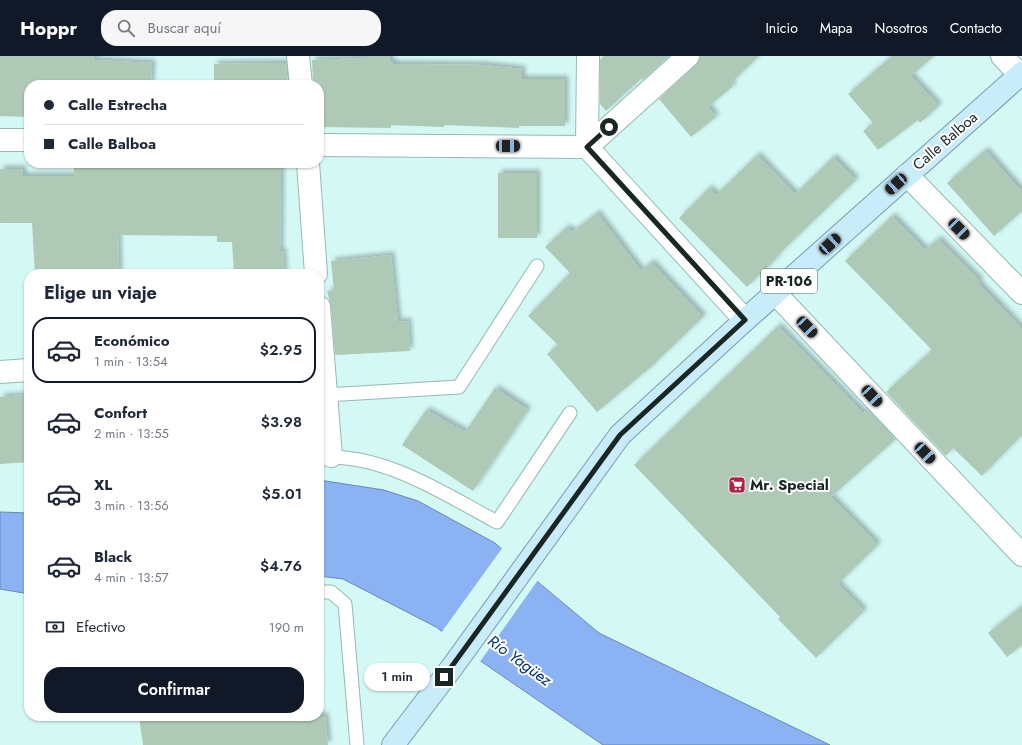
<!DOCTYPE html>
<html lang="es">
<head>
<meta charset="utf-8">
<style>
	body { margin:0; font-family:Jost,sans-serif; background:#f6f6f7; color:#1f2937; height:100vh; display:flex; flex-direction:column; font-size:15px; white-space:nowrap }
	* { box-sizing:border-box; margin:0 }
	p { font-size:13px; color:#747a83 }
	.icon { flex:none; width:22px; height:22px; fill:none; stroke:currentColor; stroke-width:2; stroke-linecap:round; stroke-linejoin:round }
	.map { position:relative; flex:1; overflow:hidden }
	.details { position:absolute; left:24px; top:213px; width:300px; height:452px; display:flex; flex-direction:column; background:#fff; border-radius:16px; box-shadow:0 1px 3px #0004 }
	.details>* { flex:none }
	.banner { position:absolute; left:24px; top:24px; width:300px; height:88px; border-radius:16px; box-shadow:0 1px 3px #0004; display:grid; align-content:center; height:88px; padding:0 20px; background:#fff }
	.end { position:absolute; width:18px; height:18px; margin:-9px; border:5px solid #182625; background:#fff; box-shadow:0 0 0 2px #fff }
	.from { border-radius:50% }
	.bubble { position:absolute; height:28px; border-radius:14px; background:#fff; box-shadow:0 1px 3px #0004; font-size:13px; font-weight:600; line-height:28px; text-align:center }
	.car { position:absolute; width:12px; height:24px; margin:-12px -6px; border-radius:5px; box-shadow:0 0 3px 1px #0007; background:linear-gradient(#222 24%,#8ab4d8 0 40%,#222 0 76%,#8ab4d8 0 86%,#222 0) }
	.banner b { display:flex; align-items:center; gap:14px; height:38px; font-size:15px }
	.banner b+b { border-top:1px solid #e0e1e3 }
	.banner i { width:10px; height:10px; background:#1f2937 }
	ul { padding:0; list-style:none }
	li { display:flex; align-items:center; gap:12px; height:66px; margin:0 8px 6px; padding:0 12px; border:2px solid transparent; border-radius:16px }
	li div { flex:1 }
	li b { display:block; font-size:15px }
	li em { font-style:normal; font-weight:600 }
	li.selected { border-color:#111827 }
	li>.icon { width:36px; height:36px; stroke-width:1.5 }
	h2 { padding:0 20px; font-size:18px; line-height:48px }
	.pay { display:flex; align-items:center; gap:10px; height:44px; padding:0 20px; font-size:15px }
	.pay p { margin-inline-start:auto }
	.action { display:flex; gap:8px; margin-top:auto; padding:8px 20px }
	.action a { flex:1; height:46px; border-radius:16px; background:#111827; color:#fff; font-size:16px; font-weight:600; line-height:46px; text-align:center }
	header { display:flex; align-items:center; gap:24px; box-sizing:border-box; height:56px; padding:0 20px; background:#111827; color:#fff }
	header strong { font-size:19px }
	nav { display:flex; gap:22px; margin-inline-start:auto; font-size:14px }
	.search { width:280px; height:36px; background:#f6f6f7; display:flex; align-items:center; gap:10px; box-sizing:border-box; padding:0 14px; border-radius:16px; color:#747a83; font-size:15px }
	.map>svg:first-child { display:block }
</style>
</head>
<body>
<header>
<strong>Hoppr</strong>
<div class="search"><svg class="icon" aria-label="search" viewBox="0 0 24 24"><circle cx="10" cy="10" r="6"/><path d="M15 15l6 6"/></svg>Buscar aquí</div>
<nav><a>Inicio</a><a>Mapa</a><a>Nosotros</a><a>Contacto</a></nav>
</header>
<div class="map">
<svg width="1022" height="689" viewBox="0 0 1022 689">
	<defs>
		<filter id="shadow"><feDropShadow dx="3.5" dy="-3.5" stdDeviation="2" flood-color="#0004"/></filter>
	</defs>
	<rect width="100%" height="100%" fill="#d4f9f5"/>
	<g fill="#8bb3f3" stroke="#6889b5">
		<path d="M319 424 384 434 418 445 495 487 538 526 599 577 830 689H603L482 606 436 571 343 523 319 520Z"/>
		<path d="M0 456 29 457V538L0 533Z"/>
	</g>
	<path fill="#d4f9f5" d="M503 491 538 524 479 607 441 577Z"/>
	<g fill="#aec9b5" filter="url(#shadow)">
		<path d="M0 0H95V4L152 7 151 29H29V61L0 60Z"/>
		<path d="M367 0H390L389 5H393V8L482 9 522 13V23H565V70H519V72L444 69V71L391 69V72L319 71V29H313L312 4 367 2Z"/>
		<path d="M604 0H669L643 24 642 22 606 55 600 48V4Z"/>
		<path d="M700 0H759L731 27 733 30 708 51 716 61 691 81 659 43 696 9Z"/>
		<path d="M892 0H934L911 20 939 50 920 67 918 64 878 94 863 75 873 67 848 38Z"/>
		<path d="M286 7 288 29H214V8Z"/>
		<path d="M985 94 1022 136V155L994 180 947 127Z"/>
		<path d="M757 99 795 138 833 101 856 124 776 201 777 202 747 231 679 162 709 132 716 139Z"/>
		<path d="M74 107H207V110H281L280 195H283L284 218H234L232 186H217V180L118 179 119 218H35L32 167H0V113H23V120H74Z"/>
		<rect x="498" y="117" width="39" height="65"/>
		<path d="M597 157 641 215 651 206 703 261 652 310 597 356 547 298 558 289 528 260 570 217 545 191 567 171 572 176Z"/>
		<path d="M892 160 925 194 938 183 980 225 978 227 1022 273V379L982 420 953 392 946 400 886 336 932 294 845 205Z"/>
		<path d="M391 199 398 266 408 265 410 295 335 299 331 250 327 235 334 234 331 205Z"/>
		<path d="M778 270 863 357 867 353 896 383 831 441 878 489 838 528 864 555 816 602 778 563 780 561 634 409Z"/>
		<path d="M495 332 528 354 473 435 402 389 426 354 465 376Z"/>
		<path d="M28 339 29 406 0 408V341Z"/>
		<path d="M1022 550V589L1007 601 988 577Z"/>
		<path d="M139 660H325L328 689H143Z"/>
	</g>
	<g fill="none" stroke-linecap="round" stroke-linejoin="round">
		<g stroke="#95b9b5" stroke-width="15">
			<g id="lane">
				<path d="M326 339 459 331 537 210"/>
				<path d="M319 401C385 398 441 436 497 466L570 357"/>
				<path d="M319 536H331L345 548 357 689"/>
			</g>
		</g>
		<g stroke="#95b9b5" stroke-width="24">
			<g id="street">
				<path d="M298 0 301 29"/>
				<path d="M1002 0 1020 19"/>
				<path d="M0 84H29"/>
				<path d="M319 89 587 91 745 264"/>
				<path d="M587 91 688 0"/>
				<path d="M587 91 588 0"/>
				<path d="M308 107 316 218"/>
				<path d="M907 119 1022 237"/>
				<path d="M775 237 1022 499"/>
				<path d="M319 251 331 400"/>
				<path d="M0 316 29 314"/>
			</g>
		</g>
		<g stroke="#749fae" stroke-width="24">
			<path id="primary" d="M393 689 453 610 620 379 745 264 1022 17"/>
		</g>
		<use href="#lane" stroke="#fff" stroke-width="13"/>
		<use href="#street" stroke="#fff" stroke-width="22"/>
		<use href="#primary" stroke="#c9ecfa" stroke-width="22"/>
	</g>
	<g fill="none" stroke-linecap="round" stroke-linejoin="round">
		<path stroke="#182625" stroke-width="5" d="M444 621 620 379 745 264 587 91 609 71"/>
	</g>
	<defs>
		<g id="supermarket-square" transform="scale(0.9)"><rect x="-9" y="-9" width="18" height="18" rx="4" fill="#b32144" stroke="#fff"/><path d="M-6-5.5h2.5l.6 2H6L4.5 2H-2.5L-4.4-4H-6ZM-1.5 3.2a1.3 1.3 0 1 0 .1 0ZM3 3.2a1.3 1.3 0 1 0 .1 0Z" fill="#fff"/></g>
	</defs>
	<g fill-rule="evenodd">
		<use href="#supermarket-square" x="737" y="429"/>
	</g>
	<g text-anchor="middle" stroke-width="4" stroke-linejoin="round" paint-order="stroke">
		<rect fill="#fff" stroke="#5d6766" stroke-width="1" x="761" y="213" width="56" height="24" rx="3"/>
		<g font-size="14" font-weight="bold" fill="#182625">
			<text x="789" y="230">PR-106</text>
		</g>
		<g font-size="15" fill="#182625" stroke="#fff">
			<text transform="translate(945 85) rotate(-41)" y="5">Calle Balboa</text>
		</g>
		<g font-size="15" font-weight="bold" fill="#182625" stroke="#fff" text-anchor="start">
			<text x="750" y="434">Mr. Special</text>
		</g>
		<g font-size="16" font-style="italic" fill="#003077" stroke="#fff">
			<text transform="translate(520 604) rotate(36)" y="6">Río Yagüez</text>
		</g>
	</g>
</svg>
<i class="end from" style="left:609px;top:71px"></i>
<i class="end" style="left:444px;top:621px"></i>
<div class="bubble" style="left:364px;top:607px;width:66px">1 min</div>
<i class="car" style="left:508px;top:90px;rotate:90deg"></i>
<i class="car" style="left:896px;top:128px;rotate:228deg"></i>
<i class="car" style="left:959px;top:173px;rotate:136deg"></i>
<i class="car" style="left:830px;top:188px;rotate:48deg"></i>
<i class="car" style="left:807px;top:271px;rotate:137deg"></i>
<i class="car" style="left:872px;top:340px;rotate:137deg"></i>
<i class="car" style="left:925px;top:397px;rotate:137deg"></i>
<div class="banner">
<b><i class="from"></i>Calle Estrecha</b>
<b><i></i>Calle Balboa</b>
</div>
<section class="details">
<h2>Elige un viaje</h2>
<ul>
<li class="selected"><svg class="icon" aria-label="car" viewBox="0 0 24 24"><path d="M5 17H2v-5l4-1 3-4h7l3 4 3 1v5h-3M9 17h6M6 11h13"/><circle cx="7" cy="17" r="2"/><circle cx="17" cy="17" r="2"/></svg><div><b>Económico</b><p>1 min · 13:54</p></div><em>$2.95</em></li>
<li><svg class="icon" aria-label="car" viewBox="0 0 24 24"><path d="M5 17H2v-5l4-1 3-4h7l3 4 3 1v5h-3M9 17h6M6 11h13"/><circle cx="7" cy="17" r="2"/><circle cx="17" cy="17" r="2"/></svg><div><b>Confort</b><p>2 min · 13:55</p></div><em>$3.98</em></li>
<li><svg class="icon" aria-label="car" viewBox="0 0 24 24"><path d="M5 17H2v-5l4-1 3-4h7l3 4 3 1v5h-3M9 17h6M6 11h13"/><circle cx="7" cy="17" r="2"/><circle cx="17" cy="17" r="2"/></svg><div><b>XL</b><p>3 min · 13:56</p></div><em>$5.01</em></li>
<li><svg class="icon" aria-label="car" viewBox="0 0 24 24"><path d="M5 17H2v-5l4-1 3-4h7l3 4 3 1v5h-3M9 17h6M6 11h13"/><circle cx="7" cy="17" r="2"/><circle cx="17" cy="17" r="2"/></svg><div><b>Black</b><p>4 min · 13:57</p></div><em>$4.76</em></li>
</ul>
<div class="pay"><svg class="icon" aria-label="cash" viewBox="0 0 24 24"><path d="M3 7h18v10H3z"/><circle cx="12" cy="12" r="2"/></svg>Efectivo<p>190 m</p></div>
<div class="action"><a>Confirmar</a></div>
</section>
</div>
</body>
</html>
